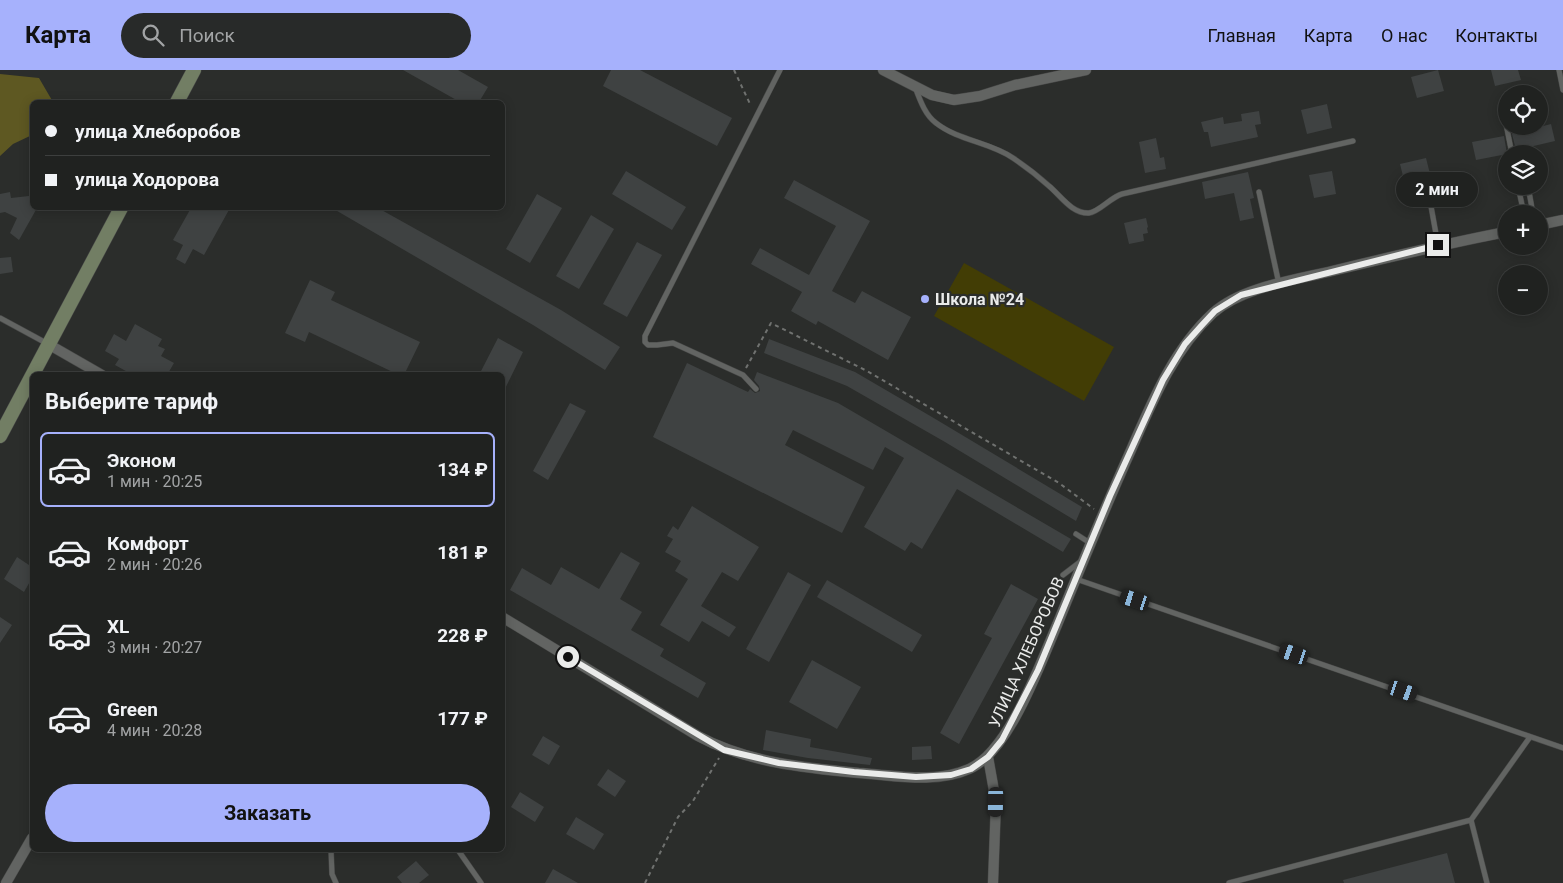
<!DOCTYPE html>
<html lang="ru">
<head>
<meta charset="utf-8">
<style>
	body { margin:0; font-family:Roboto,sans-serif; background:#282a29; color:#f1f3f6; height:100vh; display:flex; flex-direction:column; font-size:19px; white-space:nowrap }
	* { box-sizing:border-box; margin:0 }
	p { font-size:16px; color:#a2a4a5 }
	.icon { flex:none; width:28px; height:28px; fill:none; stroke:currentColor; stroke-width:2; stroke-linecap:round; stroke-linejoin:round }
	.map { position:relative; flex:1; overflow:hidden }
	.drawer { position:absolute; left:30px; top:302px; width:475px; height:480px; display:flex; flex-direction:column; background:#202220; border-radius:8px; box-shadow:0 2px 12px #0003,0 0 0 1px #3d3f3e }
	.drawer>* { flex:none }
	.hud { position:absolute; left:30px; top:30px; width:475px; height:110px; border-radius:8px; box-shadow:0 2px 12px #0003,0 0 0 1px #3d3f3e; display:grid; align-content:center; height:110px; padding:0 15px; background:#202220 }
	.buttons { position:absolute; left:1498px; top:15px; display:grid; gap:10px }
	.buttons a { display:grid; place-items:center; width:50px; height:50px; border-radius:50%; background:#202220; box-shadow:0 2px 12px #0003,0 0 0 1px #3d3f3e; font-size:25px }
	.end { position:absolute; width:22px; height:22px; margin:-11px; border:6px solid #eaebea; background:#111; box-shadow:0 0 0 2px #111 }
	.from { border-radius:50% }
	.bubble { position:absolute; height:35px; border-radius:18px; background:#202220; box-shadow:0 2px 12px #0003,0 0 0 1px #3d3f3e; font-size:16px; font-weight:700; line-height:35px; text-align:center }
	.car { position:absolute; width:15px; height:30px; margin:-15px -8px; border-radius:6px; box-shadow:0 0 4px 1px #0007; background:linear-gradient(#222 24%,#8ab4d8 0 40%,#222 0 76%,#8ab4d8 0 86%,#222 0) }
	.hud b { display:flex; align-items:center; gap:18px; height:48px; font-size:19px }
	.hud b+b { border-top:1px solid #3d3f3e }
	.hud i { width:12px; height:12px; background:#f1f3f6 }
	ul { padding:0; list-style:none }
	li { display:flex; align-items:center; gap:15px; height:75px; margin:0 10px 8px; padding:0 5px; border:2px solid transparent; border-radius:8px }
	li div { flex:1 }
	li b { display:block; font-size:19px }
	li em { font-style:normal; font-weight:700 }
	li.selected { border-color:#a6b1fc }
	li>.icon { width:45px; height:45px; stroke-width:1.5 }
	h2 { padding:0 15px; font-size:22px; line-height:60px }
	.cta { display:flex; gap:10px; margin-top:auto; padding:10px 15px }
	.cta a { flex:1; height:58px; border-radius:30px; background:#a6b1fc; color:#111; font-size:20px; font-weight:700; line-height:58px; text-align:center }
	header { display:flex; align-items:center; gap:30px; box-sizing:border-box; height:70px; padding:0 25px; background:#a6b1fc; color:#111 }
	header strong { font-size:24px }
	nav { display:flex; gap:28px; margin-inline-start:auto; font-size:18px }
	.search { width:350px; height:45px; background:#282a29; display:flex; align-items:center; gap:12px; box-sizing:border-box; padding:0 18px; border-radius:28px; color:#a2a4a5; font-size:19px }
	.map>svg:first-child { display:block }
</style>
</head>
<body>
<header>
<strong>Карта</strong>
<div class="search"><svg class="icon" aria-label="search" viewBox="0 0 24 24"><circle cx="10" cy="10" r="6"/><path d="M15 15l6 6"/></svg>Поиск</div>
<nav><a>Главная</a><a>Карта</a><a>О нас</a><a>Контакты</a></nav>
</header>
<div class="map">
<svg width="1563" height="813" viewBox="0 0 1563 813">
	<rect width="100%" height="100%" fill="#2b2d2b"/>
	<path fill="#423d05" d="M964 193 1114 277 1084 331 934 246Z"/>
	<path fill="#5e5822" d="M0 4 39 8 53 32H32V65L13 74 0 86Z"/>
	<g fill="#3f4242">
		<path d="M403 0H458L488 17 479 32H460Z"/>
		<path d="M611 0H640L732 48 717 76 603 16Z"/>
		<path d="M1438 0 1444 21 1417 28 1411 7Z"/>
		<path d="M1491 0H1518L1521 10 1495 16Z"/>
		<path d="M1327 34 1332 58 1307 64 1301 40Z"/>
		<path d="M1259 41 1261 54 1255 55 1258 67 1211 77 1208 62H1204L1201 52 1223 47 1224 54 1242 51 1241 44Z"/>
		<path d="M1551 54 1555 71 1516 80 1512 64Z"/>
		<path d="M1504 66 1507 84 1476 90 1472 72Z"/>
		<path d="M1156 68 1160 88 1164 87 1166 99 1145 103 1139 72Z"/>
		<path d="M1426 88 1431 108 1405 114 1400 94Z"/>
		<path d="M626 101 686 137 672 160 612 124Z"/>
		<path d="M1332 101 1336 124 1314 128 1309 105Z"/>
		<path d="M1248 102 1254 128 1250 129 1254 148 1240 151 1234 123 1205 129 1202 112Z"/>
		<path d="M794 110 870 151 832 221 855 233 862 221 911 247 888 290 818 251 816 255 791 241 802 222 751 194 760 178 809 205 836 156 784 128Z"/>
		<path d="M10 122 11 128 29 126 32 129V138H37L19 170 10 163 17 148 5 142 0 143V124Z"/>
		<path d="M537 124 562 138 530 193 506 179Z"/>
		<path d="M191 138H230L204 185 193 179 185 194 176 189 183 175 173 170Z"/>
		<path d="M332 138H378L561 240 620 277 605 300 533 255Z"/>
		<path d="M591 145 614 159 579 219 556 206Z"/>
		<path d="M1146 148 1148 157 1147 158 1148 163 1143 164 1144 171 1129 174 1124 153Z"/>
		<path d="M637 172 662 185 627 247 603 234Z"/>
		<path d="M11 187 13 202 0 204V188Z"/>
		<path d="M310 210 335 222 331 230 420 272 404 305H399L309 262 305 272 285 263Z"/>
		<path d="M135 254 162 269 158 276 165 279 161 286 174 293 167 305H133L115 295 119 289 105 281 114 264 126 271Z"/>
		<path d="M498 268 523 282 502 325V305H479Z"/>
		<path d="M769 269 855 302 932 347 1082 437 1076 451 945 372 847 316 764 283Z"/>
		<path d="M687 293 748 322 750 319 755 323 760 321 759 316 754 310 757 302 838 333 1071 469 1063 482 957 419 922 479 911 472 905 481 864 457 904 388 885 377 873 400 793 360 785 375 865 417 842 463 653 367Z"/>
		<path d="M570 333 586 341 548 410 533 401Z"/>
		<path d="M692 436 759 477 738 511 722 502 701 536 736 557 729 567 702 551 689 572 660 555 688 509 675 501 681 491 665 482 673 469 667 466 673 456 678 460Z"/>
		<path d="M621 482 640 493 620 529 642 542 631 560 664 579 660 586 706 613 698 628 510 520 522 498 551 515 561 497 599 519Z"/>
		<path d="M17 487 32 497V508L24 522 4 509Z"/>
		<path d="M788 502 811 515 769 592 746 579Z"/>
		<path d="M827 510 922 565 912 582 817 527Z"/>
		<path d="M1011 514 1038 529 959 674 940 663 992 568 984 564Z"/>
		<path d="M0 547 12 555 0 573Z"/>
		<path d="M812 590 861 617 837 659 789 632Z"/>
		<path d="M766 660 811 669 810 677 872 688 870 695 808 688 763 680Z"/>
		<path d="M543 666 560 676 549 695 532 685Z"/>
		<path d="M931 676 932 689 912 690V677Z"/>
		<path d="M608 699 626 711 615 727 597 715Z"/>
		<path d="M520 722 544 737 535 752 511 737Z"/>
		<path d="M576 747 604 764 594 780 566 764Z"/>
		<path d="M1447 783 1455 813H1344L1343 810Z"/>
		<path d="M416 791 429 805 419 813H402L397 807Z"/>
		<path d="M553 799 578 813H545Z"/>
	</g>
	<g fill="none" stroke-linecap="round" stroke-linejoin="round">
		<g stroke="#474847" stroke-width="6">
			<g id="service">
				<path d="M1559 0 1563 20"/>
				<path d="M915 17C920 30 925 45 936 53 959 71 990 72 1013 88 1025 96 1038 106 1049 116 1061 126 1072 144 1089 143 1099 142 1111 127 1122 124L1353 71"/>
				<path d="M1506 54 1512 84"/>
				<path d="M1520 83V84"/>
				<path d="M1427 114 1438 175"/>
				<path d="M1518 116 1524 144"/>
				<path d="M1528 116 1533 144"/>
				<path d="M1259 122 1279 214"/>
				<path d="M0 248 48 274"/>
				<path d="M756 319 743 305 673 273 657 275H648L645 272V266L780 0"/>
				<path d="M1076 464 1090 473"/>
				<path d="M1063 505 1080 492"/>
				<path d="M1076 509 1563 678"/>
				<path d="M1471 750 1487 813"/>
				<path d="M331 780 332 804 336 813"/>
				<path d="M458 780 481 813"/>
				<path d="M1229 813 1471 750 1530 667"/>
			</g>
		</g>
		<g stroke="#474847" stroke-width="11">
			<g id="minor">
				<path d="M883 0 932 25 954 30 980 26 1015 15 1086 0"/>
				<path d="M1539 155 1563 150"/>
				<path d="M48 274 102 305"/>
				<path d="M502 547 698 666C746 692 804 698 859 703 893 705 936 714 969 699 1009 682 1040 594 1057 555 1081 496 1105 438 1131 380 1152 332 1173 280 1213 243 1242 217 1295 210 1332 201 1390 187 1448 173 1506 162"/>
				<path d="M988 687 996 732 993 813"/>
				<path d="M6 813 32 768"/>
			</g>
		</g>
		<g stroke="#474847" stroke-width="15">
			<g id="secondary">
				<path d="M177 32 194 0"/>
				<path d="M0 366 121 138"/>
			</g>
		</g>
		<g stroke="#707270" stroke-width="2" stroke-dasharray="4 4" stroke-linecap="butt">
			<path d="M734 0 751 36"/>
			<path d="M746 298 771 253 867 301 1059 413 1094 439"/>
			<path d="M645 813 678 747 693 731 719 688"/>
		</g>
		<use href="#service" stroke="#626462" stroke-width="5"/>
		<use href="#minor" stroke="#626462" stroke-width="10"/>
		<use href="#secondary" stroke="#727e64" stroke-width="14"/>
	</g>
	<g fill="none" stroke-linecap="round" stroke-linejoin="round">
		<path stroke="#eaebea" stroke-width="6" d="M568 587 724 680 779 693 854 702 916 707 951 705 971 699 988 687 1002 670 1038 600 1110 426 1163 310 1185 274 1202 255 1215 241 1241 225 1438 175"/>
	</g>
	<circle fill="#a6b1fc" stroke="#2b2d2b" stroke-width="2" cx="925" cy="229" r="5"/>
	<g text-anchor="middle" stroke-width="4.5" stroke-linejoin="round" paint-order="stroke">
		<g font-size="16" font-weight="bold" fill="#eaebea" stroke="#2b2d2b" text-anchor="start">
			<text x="935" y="235">Школа №24</text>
		</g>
		<g font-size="16" fill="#eaebea" stroke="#2b2d2b">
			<text transform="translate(1026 582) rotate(-66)" y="6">УЛИЦА ХЛЕБОРОБОВ</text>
		</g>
	</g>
</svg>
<div class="buttons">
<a><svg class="icon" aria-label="locate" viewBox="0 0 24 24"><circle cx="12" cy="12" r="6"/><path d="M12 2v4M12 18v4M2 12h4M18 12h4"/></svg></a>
<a><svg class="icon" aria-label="layers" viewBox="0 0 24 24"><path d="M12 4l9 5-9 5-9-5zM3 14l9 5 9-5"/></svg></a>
<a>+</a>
<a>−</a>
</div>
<i class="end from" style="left:568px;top:587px"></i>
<i class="end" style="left:1438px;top:175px"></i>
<div class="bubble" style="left:1396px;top:102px;width:82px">2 мин</div>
<i class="car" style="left:1135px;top:530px;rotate:288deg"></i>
<i class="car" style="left:1294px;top:584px;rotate:289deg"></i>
<i class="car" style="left:1403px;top:621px;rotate:109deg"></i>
<i class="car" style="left:996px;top:732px;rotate:181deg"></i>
<div class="hud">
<b><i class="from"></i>улица Хлеборобов</b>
<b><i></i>улица Ходорова</b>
</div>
<section class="drawer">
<h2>Выберите тариф</h2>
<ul>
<li class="selected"><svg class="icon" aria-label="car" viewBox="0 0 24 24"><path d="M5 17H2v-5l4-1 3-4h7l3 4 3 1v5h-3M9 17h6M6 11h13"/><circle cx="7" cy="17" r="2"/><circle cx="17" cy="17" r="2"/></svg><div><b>Эконом</b><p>1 мин · 20:25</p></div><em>134 ₽</em></li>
<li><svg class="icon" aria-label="car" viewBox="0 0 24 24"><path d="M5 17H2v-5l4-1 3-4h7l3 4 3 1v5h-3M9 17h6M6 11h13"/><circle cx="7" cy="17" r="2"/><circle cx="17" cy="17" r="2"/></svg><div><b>Комфорт</b><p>2 мин · 20:26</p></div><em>181 ₽</em></li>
<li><svg class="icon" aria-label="car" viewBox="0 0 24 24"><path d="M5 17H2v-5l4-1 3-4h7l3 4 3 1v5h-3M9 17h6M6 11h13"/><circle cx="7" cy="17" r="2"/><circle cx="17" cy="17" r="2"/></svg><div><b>XL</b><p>3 мин · 20:27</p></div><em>228 ₽</em></li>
<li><svg class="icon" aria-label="car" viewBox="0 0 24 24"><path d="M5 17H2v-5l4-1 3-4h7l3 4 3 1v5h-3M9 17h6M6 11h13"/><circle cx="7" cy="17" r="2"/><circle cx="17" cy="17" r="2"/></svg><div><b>Green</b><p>4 мин · 20:28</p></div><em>177 ₽</em></li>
</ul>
<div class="cta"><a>Заказать</a></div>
</section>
</div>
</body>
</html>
